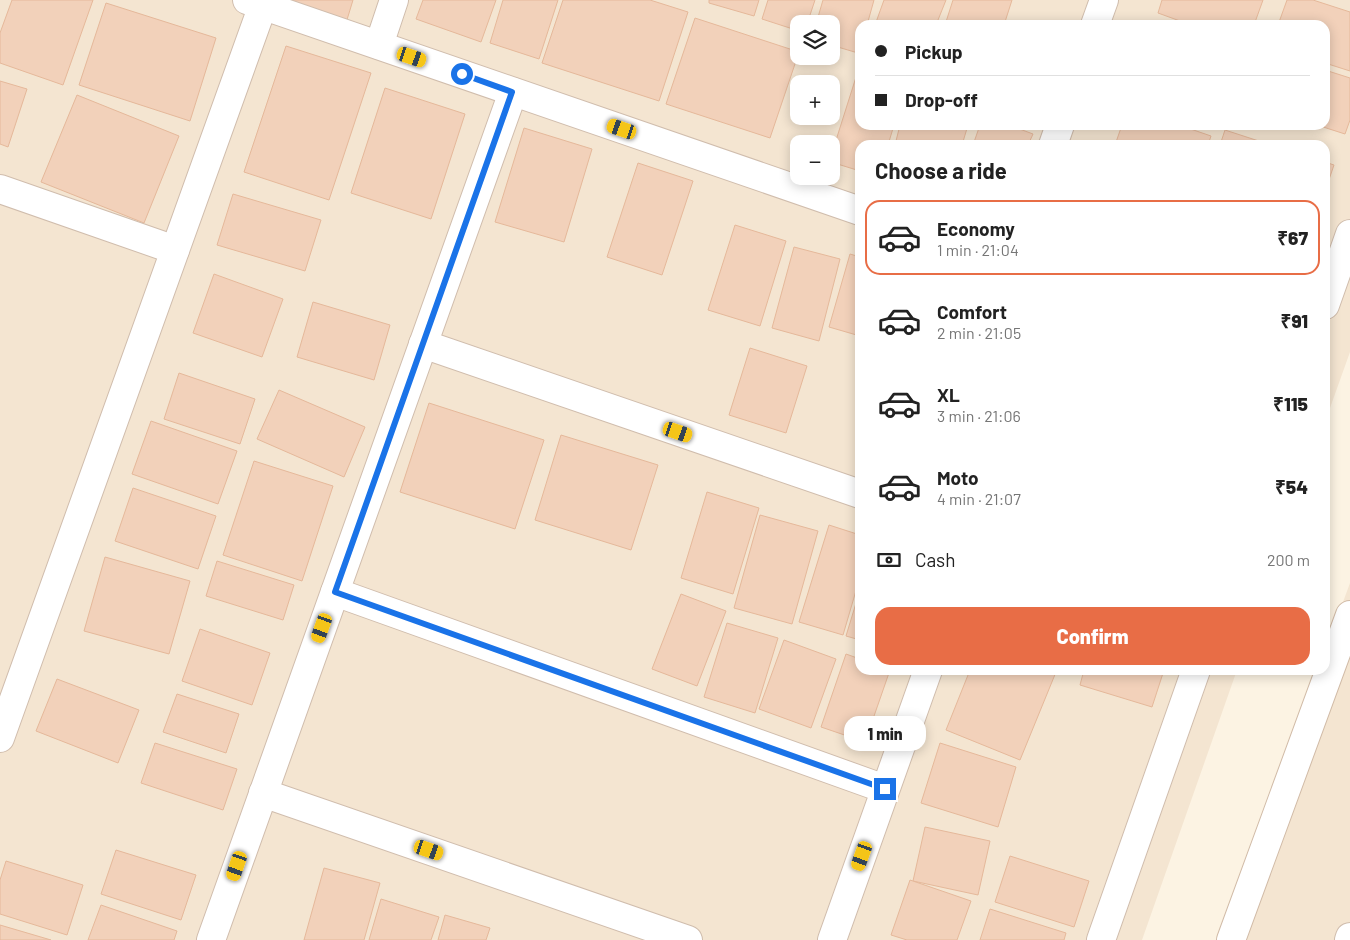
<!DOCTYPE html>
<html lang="en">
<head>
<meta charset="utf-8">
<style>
	body { margin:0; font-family:Barlow,sans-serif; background:#f6f6f6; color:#222; height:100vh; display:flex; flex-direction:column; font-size:19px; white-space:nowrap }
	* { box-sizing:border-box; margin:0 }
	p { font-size:16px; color:#767676 }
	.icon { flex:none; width:28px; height:28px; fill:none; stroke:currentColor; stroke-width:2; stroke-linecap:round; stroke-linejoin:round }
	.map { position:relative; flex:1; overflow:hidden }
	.panel { position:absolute; left:855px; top:140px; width:475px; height:535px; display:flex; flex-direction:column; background:#fff; border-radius:15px; box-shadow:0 2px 12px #0003 }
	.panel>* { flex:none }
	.top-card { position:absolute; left:855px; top:20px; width:475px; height:110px; border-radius:15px; box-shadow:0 2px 12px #0003; display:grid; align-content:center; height:110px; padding:0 20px; background:#fff }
	.tools { position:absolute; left:790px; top:15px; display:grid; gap:10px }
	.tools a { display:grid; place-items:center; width:50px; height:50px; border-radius:10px; background:#fff; box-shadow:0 2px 12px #0003; font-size:25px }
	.end { position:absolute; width:22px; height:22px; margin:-11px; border:6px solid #1a73e8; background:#fff; box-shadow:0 0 0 2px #fff }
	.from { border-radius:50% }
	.bubble { position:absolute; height:35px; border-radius:15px; background:#fff; box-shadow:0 2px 12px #0003; font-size:16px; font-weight:800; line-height:35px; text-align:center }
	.car { position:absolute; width:15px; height:30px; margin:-15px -8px; border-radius:6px; box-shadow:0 0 4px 1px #0007; background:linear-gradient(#f5c518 24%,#345 0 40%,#f5c518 0 76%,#345 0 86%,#f5c518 0) }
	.top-card b { display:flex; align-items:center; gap:18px; height:48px; font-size:19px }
	.top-card b+b { border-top:1px solid #e0e0e0 }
	.top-card i { width:12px; height:12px; background:#222 }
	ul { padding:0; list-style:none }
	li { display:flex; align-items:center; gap:15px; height:75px; margin:0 10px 8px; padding:0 10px; border:2px solid transparent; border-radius:15px }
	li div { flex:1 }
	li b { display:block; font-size:19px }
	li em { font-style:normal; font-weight:800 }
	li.selected { border-color:#e86d46 }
	li>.icon { width:45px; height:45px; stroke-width:1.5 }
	h2 { padding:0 20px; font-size:22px; line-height:60px }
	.pay { display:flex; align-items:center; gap:12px; height:55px; padding:0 20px; font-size:19px }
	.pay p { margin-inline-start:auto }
	.cta { display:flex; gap:10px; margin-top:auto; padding:10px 20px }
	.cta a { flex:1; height:58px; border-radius:15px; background:#e86d46; color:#fff; font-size:20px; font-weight:800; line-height:58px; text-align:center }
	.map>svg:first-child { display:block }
</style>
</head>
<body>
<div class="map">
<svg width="1350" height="940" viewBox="0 0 1350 940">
	<rect width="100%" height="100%" fill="#fcf3e3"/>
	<g fill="#f4e5d1" fill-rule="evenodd">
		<path d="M0 0H1350V352L1325 422V145H860V670H1237L1142 940H0ZM799 24H831V56H799ZM860 25H1325V125H860ZM799 84H831V116H799ZM799 144H831V176H799Z"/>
		<path d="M1350 583V940H1217L1318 670Z"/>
	</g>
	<g fill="#f2d1ba" stroke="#e5b89a">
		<path d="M12 0H93L63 85 0 63V33Z"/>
		<path d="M277 0H353L346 23Z"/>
		<path d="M423 0H496L481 42 416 19Z"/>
		<path d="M503 0H558L539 59 490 43Z"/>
		<path d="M563 0H650L688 12 659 101 542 63Z"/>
		<path d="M709 0H759L754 16 709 3Z"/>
		<path d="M768 0H815L807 24H799V31L762 19Z"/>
		<path d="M823 0H874L867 25H860V47L858 53 831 45V24H816Z"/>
		<path d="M884 0H946L936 25H875Z"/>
		<path d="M953 0H1012L1004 25H945Z"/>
		<path d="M1162 0H1263L1254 25H1191L1158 13Z"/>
		<path d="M1287 0H1313L1350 12V71L1325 63V25H1278Z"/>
		<path d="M106 3 216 38 190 121 79 85Z"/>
		<path d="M695 18 799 52 770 138 666 104Z"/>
		<path d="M286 46 371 73 329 200 244 172Z"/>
		<path d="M1325 70 1350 78V120L1345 134 1317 125H1325Z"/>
		<path d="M857 74H860V125H894L888 145H860V171L831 162V156Z"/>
		<path d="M0 81 27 89 8 147 0 144Z"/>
		<path d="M385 88 465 114 431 219 351 193Z"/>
		<path d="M77 95 179 136 144 223 41 182Z"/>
		<path d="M900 125H968L962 145H895Z"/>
		<path d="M980 125H1009L1033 134 1028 145H973Z"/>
		<path d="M1122 125H1179L1211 136 1208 145H1115Z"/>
		<path d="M524 128 592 149 564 242 495 222Z"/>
		<path d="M1225 130 1271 145H1220Z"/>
		<path d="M1325 162 1334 165 1325 191Z"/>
		<path d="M638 163 693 181 662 275 607 257Z"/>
		<path d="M233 194 321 220 305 271 217 245Z"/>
		<path d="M735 225 786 241 760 326 708 310Z"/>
		<path d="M794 247 840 259 819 341 772 328Z"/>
		<path d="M850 254 860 257V336L829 327Z"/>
		<path d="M214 274 283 299 262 357 193 333Z"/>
		<path d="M313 302 390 325 374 380 297 357Z"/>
		<path d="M750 348 807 366 786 433 729 415Z"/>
		<path d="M179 373 255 399 240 444 164 419Z"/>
		<path d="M279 390 365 427 344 477 257 439Z"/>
		<path d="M429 403 544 440 515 529 400 492Z"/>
		<path d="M151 421 237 451 218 504 132 474Z"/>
		<path d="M561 435 658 465 631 550 535 520Z"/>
		<path d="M254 461 333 486 302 581 223 555Z"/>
		<path d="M133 488 216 516 198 569 115 541Z"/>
		<path d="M707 492 759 508 733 594 681 578Z"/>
		<path d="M760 515 818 531 792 624 734 608Z"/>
		<path d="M829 525 860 535V577L843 635 799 622Z"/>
		<path d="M105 557 190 581 169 654 84 631Z"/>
		<path d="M217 561 294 585 283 620 206 596Z"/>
		<path d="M860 590V640L846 636Z"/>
		<path d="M681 594 726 611 697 686 652 669Z"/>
		<path d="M727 623 778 638 755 713 704 697Z"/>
		<path d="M200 629 270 653 252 705 182 681Z"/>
		<path d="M784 640 836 659 811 728 759 709Z"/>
		<path d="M846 654 860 659V670H890L865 742 821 727Z"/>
		<path d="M970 670H1049L1056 672 1020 760 946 730Z"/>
		<path d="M1084 670H1164L1152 707 1080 685Z"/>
		<path d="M57 679 139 710 118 763 36 731Z"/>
		<path d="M177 694 239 714 226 753 163 732Z"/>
		<path d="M155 743 237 769 223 810 141 783Z"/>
		<path d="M940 743 1016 767 998 827 921 803Z"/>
		<path d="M925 827 990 841 978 895 913 881Z"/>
		<path d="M116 850 196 875 181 920 101 894Z"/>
		<path d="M1010 856 1089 881 1074 927 995 902Z"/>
		<path d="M6 861 83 885 67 935 0 914V880Z"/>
		<path d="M324 868 380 883 364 940H304Z"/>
		<path d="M910 880 971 901 957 940H907L891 935Z"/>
		<path d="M381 899 439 917 431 940H369Z"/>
		<path d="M101 905 177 931 174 940H88Z"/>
		<path d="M990 909 1066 933 1064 940H980Z"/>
		<path d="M445 915 490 928 486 940H438Z"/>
		<path d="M0 925 51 940H0Z"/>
	</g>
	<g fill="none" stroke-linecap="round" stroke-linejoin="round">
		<g stroke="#d0bdad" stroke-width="30">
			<g id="street">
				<path d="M247 0 860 211"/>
				<path d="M1095 25 1104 0"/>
				<path d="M379 45 394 0"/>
				<path d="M1053 145 1060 125"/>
				<path d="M0 189 175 250"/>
				<path d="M1325 305 1350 234"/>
				<path d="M423 344 860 494"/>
				<path d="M335 592 885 789"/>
				<path d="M0 738 263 5"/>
				<path d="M263 793 688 940"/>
				<path d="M211 940 513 92"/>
				<path d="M832 940 928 670"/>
				<path d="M1101 940 1196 670"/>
				<path d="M1349 940 1350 937"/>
			</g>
		</g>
		<g stroke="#d1bba7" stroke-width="30">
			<path id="secondary" d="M1231 940 1350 615"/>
		</g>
		<use href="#street" stroke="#fff" stroke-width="28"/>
		<use href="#secondary" stroke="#fff" stroke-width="28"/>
	</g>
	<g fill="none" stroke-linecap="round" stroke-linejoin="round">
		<path stroke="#1a73e8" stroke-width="6" d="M462 74 512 92 335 592 885 789"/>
	</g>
</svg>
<div class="tools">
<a><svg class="icon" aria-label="layers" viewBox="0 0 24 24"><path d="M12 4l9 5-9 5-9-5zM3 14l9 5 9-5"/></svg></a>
<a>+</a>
<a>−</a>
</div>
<i class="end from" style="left:462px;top:74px"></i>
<i class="end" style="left:885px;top:789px"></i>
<div class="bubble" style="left:844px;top:716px;width:82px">1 min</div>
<i class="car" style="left:412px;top:57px;rotate:109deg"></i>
<i class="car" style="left:622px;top:129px;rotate:289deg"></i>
<i class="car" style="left:678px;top:432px;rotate:109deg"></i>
<i class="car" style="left:322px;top:628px;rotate:200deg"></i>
<i class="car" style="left:429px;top:850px;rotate:109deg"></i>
<i class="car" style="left:862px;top:856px;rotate:200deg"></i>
<i class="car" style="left:237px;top:866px;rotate:199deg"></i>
<div class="top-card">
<b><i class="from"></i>Pickup</b>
<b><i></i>Drop-off</b>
</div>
<section class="panel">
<h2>Choose a ride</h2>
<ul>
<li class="selected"><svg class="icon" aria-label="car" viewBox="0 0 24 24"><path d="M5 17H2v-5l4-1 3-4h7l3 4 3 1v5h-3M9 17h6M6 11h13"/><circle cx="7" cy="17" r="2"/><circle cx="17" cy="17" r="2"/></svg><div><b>Economy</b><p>1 min · 21:04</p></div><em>₹67</em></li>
<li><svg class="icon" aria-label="car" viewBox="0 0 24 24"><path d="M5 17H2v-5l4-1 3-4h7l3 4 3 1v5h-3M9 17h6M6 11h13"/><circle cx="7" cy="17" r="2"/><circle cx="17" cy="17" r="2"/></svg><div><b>Comfort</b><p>2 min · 21:05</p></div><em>₹91</em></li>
<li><svg class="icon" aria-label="car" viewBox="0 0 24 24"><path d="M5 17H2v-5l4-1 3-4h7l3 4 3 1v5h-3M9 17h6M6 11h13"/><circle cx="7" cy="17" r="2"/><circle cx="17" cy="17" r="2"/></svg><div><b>XL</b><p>3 min · 21:06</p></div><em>₹115</em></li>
<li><svg class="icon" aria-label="car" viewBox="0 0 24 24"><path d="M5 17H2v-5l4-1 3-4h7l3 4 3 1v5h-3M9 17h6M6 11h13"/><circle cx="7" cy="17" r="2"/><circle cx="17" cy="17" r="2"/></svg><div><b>Moto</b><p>4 min · 21:07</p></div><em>₹54</em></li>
</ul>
<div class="pay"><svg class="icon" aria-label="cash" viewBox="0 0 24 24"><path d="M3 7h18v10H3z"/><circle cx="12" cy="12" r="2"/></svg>Cash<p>200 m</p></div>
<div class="cta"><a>Confirm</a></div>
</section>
</div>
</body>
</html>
